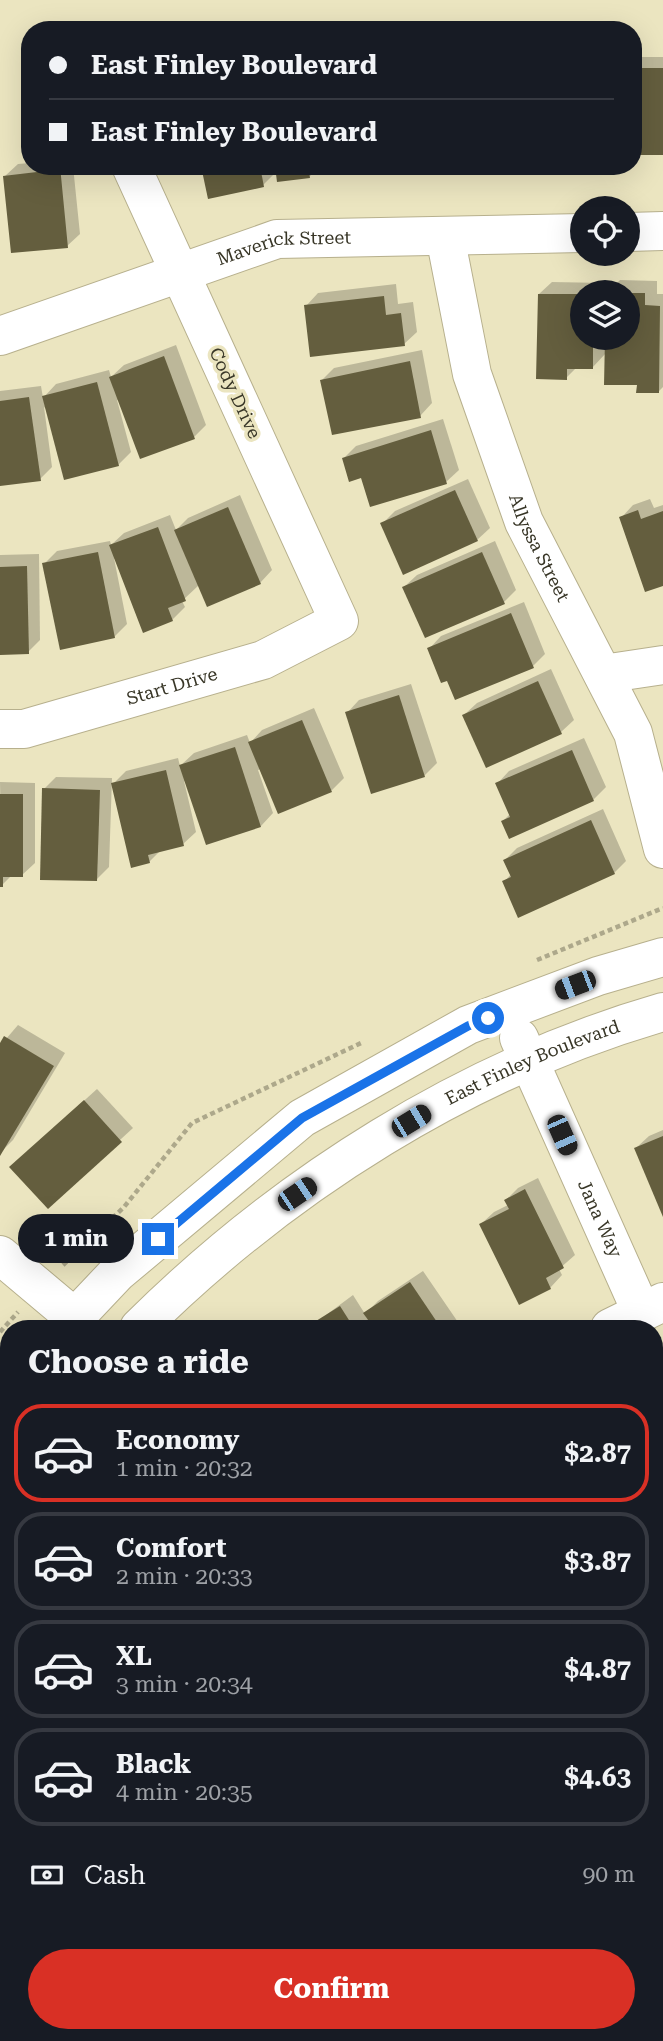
<!DOCTYPE html>
<html lang="en">
<head>
<meta charset="utf-8">
<style>
	body { margin:0; font-family:"Roboto Serif",serif; background:#20242c; color:#f1f3f6; height:100vh; display:flex; flex-direction:column; font-size:26px; white-space:nowrap }
	* { box-sizing:border-box; margin:0 }
	p { font-size:23px; color:#9ea1a6 }
	.icon { flex:none; width:38px; height:38px; fill:none; stroke:currentColor; stroke-width:2; stroke-linecap:round; stroke-linejoin:round }
	.map { position:relative; flex:1; overflow:hidden }
	.drawer { position:absolute; left:0px; top:1320px; width:663px; height:723px; display:flex; flex-direction:column; background:#171b24; border-radius:28px 28px 0 0; box-shadow:0 7px 28px #0002 }
	.drawer>* { flex:none }
	.guide { position:absolute; left:21px; top:21px; width:621px; height:154px; border-radius:28px; box-shadow:0 7px 28px #0002; display:grid; align-content:center; height:154px; padding:0 28px; background:#171b24 }
	.tools { position:absolute; left:570px; top:196px; display:grid; gap:14px }
	.tools a { display:grid; place-items:center; width:70px; height:70px; border-radius:50%; background:#171b24; box-shadow:0 7px 28px #0002; font-size:35px }
	.end { position:absolute; width:32px; height:32px; margin:-16px; border:9px solid #1a73e8; background:#fff; box-shadow:0 0 0 4px #fff }
	.from { border-radius:50% }
	.bubble { position:absolute; height:49px; border-radius:24px; background:#171b24; box-shadow:0 7px 28px #0002; font-size:23px; font-weight:700; line-height:49px; text-align:center }
	.car { position:absolute; width:21px; height:42px; margin:-21px -10px; border-radius:9px; box-shadow:0 0 5px 2px #0007; background:linear-gradient(#222 24%,#8ab4d8 0 40%,#222 0 76%,#8ab4d8 0 86%,#222 0) }
	.guide b { display:flex; align-items:center; gap:24px; height:66px; font-size:26px }
	.guide b+b { border-top:2px solid #363941 }
	.guide i { width:18px; height:18px; background:#f1f3f6 }
	ul { padding:0; list-style:none }
	li { display:flex; align-items:center; gap:21px; height:98px; margin:0 14px 10px; padding:0 14px; border:4px solid #363941; border-radius:28px }
	li div { flex:1 }
	li b { display:block; font-size:26px }
	li em { font-style:normal; font-weight:700 }
	li.selected { border-color:#d93025 }
	li>.icon { width:63px; height:63px; stroke-width:1.5 }
	h2 { padding:0 28px; font-size:32px; line-height:84px }
	.pay { display:flex; align-items:center; gap:18px; height:77px; padding:0 28px; font-size:26px }
	.pay p { margin-inline-start:auto }
	.cta { display:flex; gap:14px; margin-top:auto; padding:14px 28px }
	.cta a { flex:1; height:80px; border-radius:42px; background:#d93025; color:#fff; font-size:28px; font-weight:700; line-height:80px; text-align:center }
	.map>svg:first-child { display:block }
</style>
</head>
<body>
<div class="map">
<svg width="663" height="2041" viewBox="0 0 663 2041">
	<rect width="100%" height="100%" fill="#ebe5c0"/>
	<g fill="#0003">
		<path d="M637 57H663V154H634V60Z"/>
		<path d="M30 163V166H73L80 234 67 246 5 176 18 164Z"/>
		<path d="M203 166H320L309 177 277 171 263 185Z"/>
		<path d="M620 280 657 281V294H663V387L658 392 639 383 606 353 592 368 577 367 566 378 539 294 552 282 605 283V292H583V338H628V292H608Z"/>
		<path d="M396 284 398 304 413 302 417 332 404 344 306 306 318 293Z"/>
		<path d="M176 345 206 425 194 437 117 400 131 452 118 465 44 407 52 467 40 479 0 485V391L41 386 43 398 56 384 109 370 111 377 124 365Z"/>
		<path d="M422 350 432 403 420 416 322 380 334 368Z"/>
		<path d="M443 419 459 470 446 482 363 476 344 458 356 446Z"/>
		<path d="M468 479 490 528 477 540 382 524 395 511Z"/>
		<path d="M240 495 272 570 260 583 199 585 182 601 185 607 172 620 114 558 127 624 114 637 44 564 57 551 110 541 111 545 124 533 170 515 176 530 188 518Z"/>
		<path d="M650 499 654 508 663 505V586L621 518 633 505Z"/>
		<path d="M495 541 516 590 504 602 404 587 417 575Z"/>
		<path d="M39 554 40 640 28 652 0 653V555Z"/>
		<path d="M524 602 545 654 533 666 448 678 429 649 441 636Z"/>
		<path d="M551 669 574 720 561 732 487 766 464 715 477 703Z"/>
		<path d="M411 684 437 763 424 776 347 713 359 700Z"/>
		<path d="M314 708 344 778 332 790 279 812 261 769 258 770 273 813 261 826 184 781 196 832 183 844 161 850 149 862 113 784 126 771 178 758 180 766 194 753 247 735 250 743 262 730Z"/>
		<path d="M584 738 606 787 593 800 503 821 510 814 497 784 509 771Z"/>
		<path d="M56 777 112 778 109 867 96 880 44 789Z"/>
		<path d="M0 782 35 783V863L22 875H12L2 885Z"/>
		<path d="M603 809 626 861 614 873 504 882 511 874 505 860 517 848Z"/>
		<path d="M18 1025 65 1053 13 1140 1 1152 0 1046Z"/>
		<path d="M97 1089 133 1128 48 1206 24 1155Z"/>
		<path d="M663 1130V1212L636 1148 649 1136Z"/>
		<path d="M538 1178 575 1255 559 1269 562 1275 550 1288 481 1224 494 1212 508 1205 506 1200 518 1188Z"/>
		<path d="M423 1271 462 1328H323L318 1321 353 1295 365 1314 378 1301Z"/>
		<path d="M663 1379V1488L654 1492V1383Z"/>
		<path d="M663 1558V1595L654 1576V1566Z"/>
		<path d="M654 1591 663 1602V1675L654 1682Z"/>
		<path d="M0 1746 9 1750V1795L0 1810Z"/>
		<path d="M3 1822 9 1845V1881L0 1887V1823Z"/>
		<path d="M82 2034H145L138 2041H91Z"/>
		<path d="M161 2034H233L227 2041H155Z"/>
	</g>
	<g fill="#645e3e">
		<rect x="634" y="68" width="29" height="87"/>
		<path d="M36 166H60L68 248 11 253 3 176 37 172Z"/>
		<path d="M201 166H260L264 187 208 199Z"/>
		<path d="M275 166H308L310 178 277 182Z"/>
		<path d="M628 293H645V305L660 306 659 393H636L637 385H604L605 338H628Z"/>
		<path d="M538 294H583V338H593V369H567V380L536 379Z"/>
		<path d="M384 296 386 315 401 313 405 346 310 357 304 305Z"/>
		<path d="M164 356 195 439 140 459 109 377Z"/>
		<path d="M410 361 421 418 332 435 320 380Z"/>
		<path d="M97 382 119 466 64 480 42 396Z"/>
		<path d="M29 397 41 481 0 486V401Z"/>
		<path d="M431 430 447 484 370 507 361 478 349 482 342 458Z"/>
		<path d="M455 490 478 541 403 575 380 523Z"/>
		<path d="M228 507 261 584 207 607 174 530Z"/>
		<path d="M638 510 641 519 663 511V586L645 592 619 517Z"/>
		<path d="M158 527 186 601 168 608 173 621 143 633 109 545Z"/>
		<path d="M98 552 115 638 60 650 42 563Z"/>
		<path d="M482 552 505 604 425 638 402 587Z"/>
		<path d="M27 566 29 654 0 655V567Z"/>
		<path d="M511 613 534 668 455 700 447 681 441 683 427 648Z"/>
		<path d="M538 681 562 734 486 768 462 715Z"/>
		<path d="M399 695 425 777 371 794 345 712Z"/>
		<path d="M302 720 332 792 278 814 248 742Z"/>
		<path d="M235 747 261 827 206 845 179 765Z"/>
		<path d="M572 750 594 801 509 839 501 821 510 817 495 783Z"/>
		<path d="M166 770 184 846 148 855 150 863 131 868 111 783Z"/>
		<path d="M42 788 100 790 97 881 40 880Z"/>
		<path d="M0 794H23V877H3V887H0Z"/>
		<path d="M591 820 615 874 518 918 502 881 511 877 503 860Z"/>
		<path d="M4 1036 54 1066 0 1156V1043Z"/>
		<path d="M84 1100 122 1142 48 1209 9 1167Z"/>
		<path d="M663 1136V1217L634 1148Z"/>
		<path d="M525 1189 564 1268 546 1278 551 1289 519 1305 479 1224 509 1209 504 1200Z"/>
		<path d="M410 1282 441 1328H374L363 1313Z"/>
		<path d="M340 1306 354 1328H321L316 1321Z"/>
		<path d="M663 1386V1451L654 1428V1389Z"/>
		<path d="M654 1464 663 1482V1490L654 1494Z"/>
		<path d="M663 1563V1599L654 1581V1567Z"/>
		<path d="M654 1619 663 1631V1678L654 1684Z"/>
		<path d="M3 1672 9 1677V1749L0 1742V1676Z"/>
		<path d="M0 1763 9 1766V1778L0 1800Z"/>
		<path d="M79 2034H145L139 2041H88Z"/>
		<path d="M159 2034H216L225 2041H152Z"/>
	</g>
	<g fill="none" stroke-linecap="round" stroke-linejoin="round">
		<g stroke="#b7b08d" stroke-width="40">
			<g id="minor">
				<path d="M628 232 663 231"/>
				<path id="s1" d="M445 236 472 374 524 522 633 733 663 849"/>
				<path id="s2" d="M0 336 277 239 583 233"/>
				<path d="M603 674 663 665"/>
				<path id="s3" d="M0 729H24L263 660 339 621 131 166"/>
				<path id="s4" d="M519 1038 641 1311"/>
				<path d="M0 1255 75 1318"/>
				<path d="M65 1328 117 1273 302 1118 468 1025 598 976 663 957"/>
				<path id="s5" d="M139 1328C284 1184 466 1069 663 1012"/>
				<path d="M610 1328 663 1302"/>
				<path d="M0 1398 9 1388"/>
				<path d="M0 1491 9 1480"/>
				<path d="M654 1761 663 1756"/>
				<path d="M311 2034 320 2041"/>
				<path d="M413 2041 420 2034"/>
			</g>
		</g>
		<g stroke="#ada88b" stroke-width="4.5" stroke-dasharray="5 3.5" stroke-linecap="butt">
			<path d="M537 960 663 908"/>
			<path d="M63 1265 124 1207 192 1123 361 1043"/>
			<path d="M0 1332 18 1312"/>
		</g>
		<use href="#minor" stroke="#fff" stroke-width="38"/>
	</g>
	<g fill="none" stroke-linecap="round" stroke-linejoin="round">
		<path stroke="#1a73e8" stroke-width="9" d="M158 1239 302 1118 468 1026 488 1018"/>
	</g>
	<g text-anchor="middle" stroke-width="7" stroke-linejoin="round" paint-order="stroke">
		<g font-size="18" fill="#383627" stroke="#ebe5c0">
			<text dy="6" stroke="none"><textPath href="#s2" startOffset="299">Maverick Street</textPath></text>
			<text transform="translate(235 393) rotate(65)" y="6">Cody Drive</text>
			<text dy="6" stroke="none"><textPath href="#s1" startOffset="327">Allyssa Street</textPath></text>
			<text dy="6" stroke="none"><textPath href="#s3" startOffset="178">Start Drive</textPath></text>
			<text dy="6" stroke="none"><textPath href="#s5" startOffset="478">East Finley Boulevard</textPath></text>
			<text dy="6" stroke="none"><textPath href="#s4" startOffset="198">Jana Way</textPath></text>
		</g>
	</g>
</svg>
<div class="tools">
<a><svg class="icon" aria-label="locate" viewBox="0 0 24 24"><circle cx="12" cy="12" r="6"/><path d="M12 2v4M12 18v4M2 12h4M18 12h4"/></svg></a>
<a><svg class="icon" aria-label="layers" viewBox="0 0 24 24"><path d="M12 4l9 5-9 5-9-5zM3 14l9 5 9-5"/></svg></a>
</div>
<i class="end from" style="left:488px;top:1018px"></i>
<i class="end" style="left:158px;top:1239px"></i>
<div class="bubble" style="left:18px;top:1214px;width:116px">1 min</div>
<i class="car" style="left:575px;top:985px;rotate:249deg"></i>
<i class="car" style="left:411px;top:1121px;rotate:59deg"></i>
<i class="car" style="left:562px;top:1135px;rotate:156deg"></i>
<i class="car" style="left:297px;top:1194px;rotate:56deg"></i>
<div class="guide">
<b><i class="from"></i>East Finley Boulevard</b>
<b><i></i>East Finley Boulevard</b>
</div>
<section class="drawer">
<h2>Choose a ride</h2>
<ul>
<li class="selected"><svg class="icon" aria-label="car" viewBox="0 0 24 24"><path d="M5 17H2v-5l4-1 3-4h7l3 4 3 1v5h-3M9 17h6M6 11h13"/><circle cx="7" cy="17" r="2"/><circle cx="17" cy="17" r="2"/></svg><div><b>Economy</b><p>1 min · 20:32</p></div><em>$2.87</em></li>
<li><svg class="icon" aria-label="car" viewBox="0 0 24 24"><path d="M5 17H2v-5l4-1 3-4h7l3 4 3 1v5h-3M9 17h6M6 11h13"/><circle cx="7" cy="17" r="2"/><circle cx="17" cy="17" r="2"/></svg><div><b>Comfort</b><p>2 min · 20:33</p></div><em>$3.87</em></li>
<li><svg class="icon" aria-label="car" viewBox="0 0 24 24"><path d="M5 17H2v-5l4-1 3-4h7l3 4 3 1v5h-3M9 17h6M6 11h13"/><circle cx="7" cy="17" r="2"/><circle cx="17" cy="17" r="2"/></svg><div><b>XL</b><p>3 min · 20:34</p></div><em>$4.87</em></li>
<li><svg class="icon" aria-label="car" viewBox="0 0 24 24"><path d="M5 17H2v-5l4-1 3-4h7l3 4 3 1v5h-3M9 17h6M6 11h13"/><circle cx="7" cy="17" r="2"/><circle cx="17" cy="17" r="2"/></svg><div><b>Black</b><p>4 min · 20:35</p></div><em>$4.63</em></li>
</ul>
<div class="pay"><svg class="icon" aria-label="cash" viewBox="0 0 24 24"><path d="M3 7h18v10H3z"/><circle cx="12" cy="12" r="2"/></svg>Cash<p>90 m</p></div>
<div class="cta"><a>Confirm</a></div>
</section>
</div>
</body>
</html>
